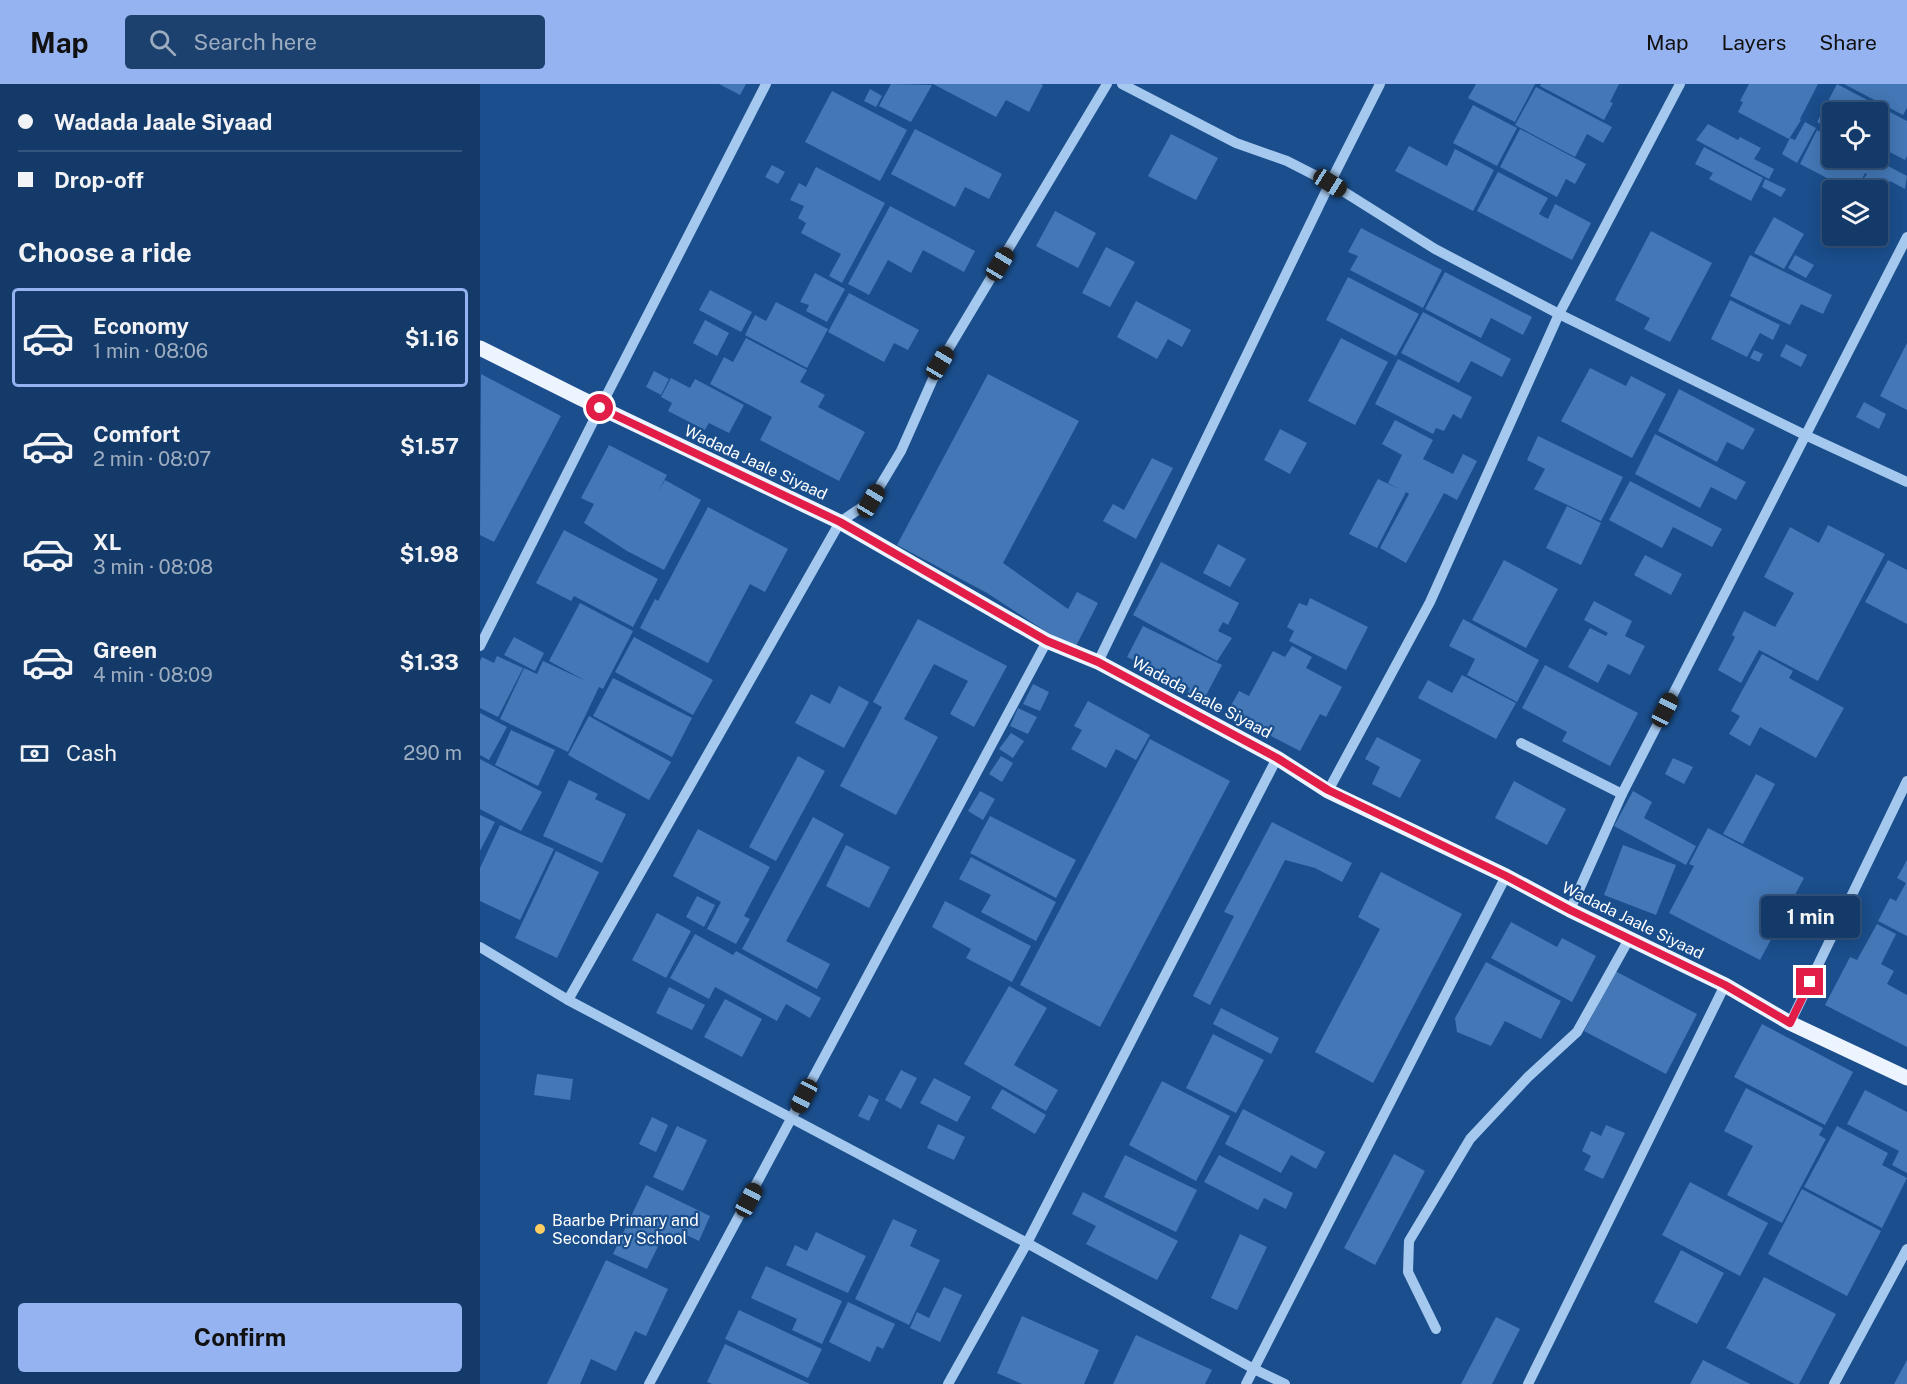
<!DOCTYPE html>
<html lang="en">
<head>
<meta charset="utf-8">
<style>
	body { margin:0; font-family:"Public Sans",sans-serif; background:#1d416f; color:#f1f3f6; height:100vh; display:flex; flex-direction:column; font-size:22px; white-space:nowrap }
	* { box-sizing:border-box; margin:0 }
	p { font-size:20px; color:#9dadc0 }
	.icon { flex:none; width:33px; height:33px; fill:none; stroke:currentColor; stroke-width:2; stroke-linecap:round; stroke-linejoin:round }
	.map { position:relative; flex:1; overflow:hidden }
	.panel { display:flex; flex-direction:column; background:#143a69; width:480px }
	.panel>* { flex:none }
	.guide { display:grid; align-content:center; height:132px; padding:0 18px; background:#143a69 }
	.fabs { position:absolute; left:1342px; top:18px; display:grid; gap:12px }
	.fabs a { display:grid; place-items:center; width:66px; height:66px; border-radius:6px; background:#143a69; box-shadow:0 3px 15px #0003,0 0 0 2px #33547d; font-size:30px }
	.end { position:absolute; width:27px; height:27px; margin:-14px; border:8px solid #e11d48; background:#fff; box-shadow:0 0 0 3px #fff }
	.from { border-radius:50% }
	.bubble { position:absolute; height:42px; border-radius:6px; background:#143a69; box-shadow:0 3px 15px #0003,0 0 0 2px #33547d; font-size:20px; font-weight:700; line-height:42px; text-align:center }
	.car { position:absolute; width:18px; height:36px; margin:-18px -9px; border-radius:8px; box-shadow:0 0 4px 2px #0007; background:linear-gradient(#222 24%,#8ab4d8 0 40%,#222 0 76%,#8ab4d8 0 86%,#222 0) }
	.guide b { display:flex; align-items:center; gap:21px; height:57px; font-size:22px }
	.guide b+b { border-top:2px solid #33547d }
	.guide i { width:15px; height:15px; background:#f1f3f6 }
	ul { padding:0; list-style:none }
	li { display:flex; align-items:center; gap:18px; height:99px; margin:0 12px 9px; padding:0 6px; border:3px solid transparent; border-radius:6px }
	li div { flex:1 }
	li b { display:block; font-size:22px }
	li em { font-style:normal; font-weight:700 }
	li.current { border-color:#95b2f1 }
	li>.icon { width:54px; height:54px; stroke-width:1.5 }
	h2 { padding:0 18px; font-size:27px; line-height:72px }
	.pay { display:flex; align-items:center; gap:15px; height:66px; padding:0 18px; font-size:22px }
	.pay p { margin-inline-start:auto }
	.action { display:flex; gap:12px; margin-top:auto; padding:12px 18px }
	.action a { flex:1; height:69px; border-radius:6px; background:#95b2f1; color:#111; font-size:24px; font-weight:700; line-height:69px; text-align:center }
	header { display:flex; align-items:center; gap:36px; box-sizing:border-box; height:84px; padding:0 30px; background:#95b2f1; color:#111 }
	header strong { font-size:28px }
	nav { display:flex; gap:33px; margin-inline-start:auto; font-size:21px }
	.search { width:420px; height:54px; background:#1d416f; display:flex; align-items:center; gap:15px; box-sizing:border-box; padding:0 21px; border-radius:6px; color:#9dadc0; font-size:22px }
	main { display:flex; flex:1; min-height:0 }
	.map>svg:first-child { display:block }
</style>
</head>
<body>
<header>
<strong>Map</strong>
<div class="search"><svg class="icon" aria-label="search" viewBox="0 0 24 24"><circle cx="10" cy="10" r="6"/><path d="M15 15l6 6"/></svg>Search here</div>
<nav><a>Map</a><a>Layers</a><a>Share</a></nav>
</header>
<main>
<section class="panel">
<div class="guide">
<b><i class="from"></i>Wadada Jaale Siyaad</b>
<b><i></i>Drop-off</b>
</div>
<h2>Choose a ride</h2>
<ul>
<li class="current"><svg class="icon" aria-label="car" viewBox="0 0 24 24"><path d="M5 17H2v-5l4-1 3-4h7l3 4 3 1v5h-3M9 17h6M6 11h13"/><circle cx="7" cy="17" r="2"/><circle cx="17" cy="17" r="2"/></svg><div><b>Economy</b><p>1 min · 08:06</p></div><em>$1.16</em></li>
<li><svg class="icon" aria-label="car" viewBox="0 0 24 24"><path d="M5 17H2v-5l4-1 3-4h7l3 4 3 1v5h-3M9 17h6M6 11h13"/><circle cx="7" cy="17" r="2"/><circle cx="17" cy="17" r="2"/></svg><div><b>Comfort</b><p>2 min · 08:07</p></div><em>$1.57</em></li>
<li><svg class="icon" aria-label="car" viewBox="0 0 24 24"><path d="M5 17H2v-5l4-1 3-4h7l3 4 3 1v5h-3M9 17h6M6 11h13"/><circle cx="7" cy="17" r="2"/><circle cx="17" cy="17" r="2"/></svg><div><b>XL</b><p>3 min · 08:08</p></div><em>$1.98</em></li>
<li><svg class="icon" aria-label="car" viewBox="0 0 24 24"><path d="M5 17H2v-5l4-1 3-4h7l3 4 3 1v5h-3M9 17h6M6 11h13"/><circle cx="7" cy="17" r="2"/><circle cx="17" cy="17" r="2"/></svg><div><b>Green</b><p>4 min · 08:09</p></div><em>$1.33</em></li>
</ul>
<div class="pay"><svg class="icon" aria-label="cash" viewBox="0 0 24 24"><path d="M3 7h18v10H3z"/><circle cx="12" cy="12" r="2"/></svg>Cash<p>290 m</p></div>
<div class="action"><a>Confirm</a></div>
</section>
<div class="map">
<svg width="1427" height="1300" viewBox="0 0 1427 1300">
	<rect width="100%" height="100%" fill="#1a4e8c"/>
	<g fill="#4377b5">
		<path d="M239 0H266L260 11Z"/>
		<path d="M411 0 452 1 431 38 399 22Z"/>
		<path d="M453 0H561L563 1 549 28 526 16 516 33Z"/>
		<path d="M996 0H1055L1035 38 988 14Z"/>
		<path d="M1061 0H1139L1130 18 1133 19 1124 36 1060 2Z"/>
		<path d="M1269 0H1338L1320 35 1321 36 1309 55 1258 28 1263 18 1260 17Z"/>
		<path d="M1357 0 1427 37V72L1425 76 1400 63 1407 51 1398 46V28H1353V46L1337 38Z"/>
		<path d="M1364 0H1427V24L1423 31Z"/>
		<path d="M1056 3 1132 43 1123 59 1107 50 1095 73 1035 41Z"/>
		<path d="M390 5 402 12 396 23 384 17Z"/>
		<path d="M352 7 427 46 400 97 325 58Z"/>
		<path d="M993 21 1037 44 1017 82 973 59Z"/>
		<path d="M1325 38 1336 44 1317 79 1302 70 1310 54 1315 56Z"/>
		<path d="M1228 40 1258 56 1260 53 1281 64 1274 75 1294 85 1289 95 1216 56Z"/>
		<path d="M435 45 522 90 509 115 485 103 475 123 411 90Z"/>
		<path d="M1040 45 1106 80 1095 100 1086 95 1077 113 1020 83Z"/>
		<path d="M1337 46 1353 55V68L1351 72 1353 74 1366 80 1368 75 1367 74H1393L1427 92 1425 105 1410 97 1404 105 1384 94 1387 90 1385 89 1376 106H1370L1320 80Z"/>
		<path d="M691 50 738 74 716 116 668 92Z"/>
		<path d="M929 62 967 82 975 65 1014 86 993 127 915 87Z"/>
		<path d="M1224 63 1283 94 1271 117 1229 95 1233 89 1215 80Z"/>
		<path d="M292 81 305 88 298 100 285 93Z"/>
		<path d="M336 83 405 119 362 199 349 192 361 170 321 149 326 139 318 134 324 122 310 116 319 99 326 103Z"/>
		<path d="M1018 88 1068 114 1059 130 1068 135 1075 120 1111 139 1092 176 997 127Z"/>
		<path d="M1285 95 1306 105 1301 113 1282 103Z"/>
		<path d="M410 122 495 167 484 188 443 166 431 189 408 176 389 211 368 200Z"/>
		<path d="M575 127 616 149 598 184 556 162Z"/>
		<path d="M1294 133 1324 150 1304 185 1274 169Z"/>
		<path d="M881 144 962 186 943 224 870 186 878 172 868 168Z"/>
		<path d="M1171 147 1232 179 1190 258 1164 245 1170 234 1135 216Z"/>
		<path d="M626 163 655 178 630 223 602 209Z"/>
		<path d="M1270 171 1352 211 1343 230 1321 220 1310 241 1250 212Z"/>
		<path d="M1315 171 1334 181 1326 194 1308 184Z"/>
		<path d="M965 188 1052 233 1043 251 1011 234 1001 254 945 225Z"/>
		<path d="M335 189 365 205 347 238 326 227 329 221 320 218Z"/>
		<path d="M868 193 939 230 916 272 846 236Z"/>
		<path d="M230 206 272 228 261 248 219 226Z"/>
		<path d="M369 209 439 246 428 266 414 259 404 278 348 248Z"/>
		<path d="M1250 216 1300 241 1293 256 1280 249 1267 273 1231 255Z"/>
		<path d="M656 217 711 246 702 263 688 255 677 275 637 253Z"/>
		<path d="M296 218 348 245 327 284 265 251 275 231 286 237Z"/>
		<path d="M943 228 1031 275 1022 293 991 277 979 299 921 269Z"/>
		<path d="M225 236 249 249 237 272 213 259Z"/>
		<path d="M266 254 327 286 320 298 345 311 338 323 385 348 359 397 280 356 292 333 230 300 244 273 253 278Z"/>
		<path d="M861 254 908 278 875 341 828 317Z"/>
		<path d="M1427 259V326L1400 312Z"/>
		<path d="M1306 260 1327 271 1321 283 1300 272Z"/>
		<path d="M1274 266 1283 270 1279 278 1270 274Z"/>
		<path d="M918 275 992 313 981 335 973 330 964 347 956 344 953 350 895 320Z"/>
		<path d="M1110 284 1146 302 1151 292 1186 310 1152 374 1081 337Z"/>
		<path d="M174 287 189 295 181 311 166 303Z"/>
		<path d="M1 290 81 332 14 458 0 451Z"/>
		<path d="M508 290 599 337 523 479 588 525 597 508 618 519 594 566 507 509 417 461Z"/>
		<path d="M191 294 210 304 215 295 264 321 249 349 229 339 225 346 188 327 192 319 181 313Z"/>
		<path d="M1199 305 1275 345 1263 366 1247 358 1237 378 1178 347Z"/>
		<path d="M1384 318 1406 330 1399 345 1376 333Z"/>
		<path d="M915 336 953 356 943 375 973 390 983 370 997 377 977 416 964 409 926 479 900 464 929 410 926 408 897 464 869 450 898 395 919 405 908 399 922 371 902 360Z"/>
		<path d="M800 345 827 359 810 390 784 376Z"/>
		<path d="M1175 350 1266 398 1256 416 1231 403 1220 424 1155 390Z"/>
		<path d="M1058 352 1143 393 1121 437 1054 405 1065 385 1047 376Z"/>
		<path d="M129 361 187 391 178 408 185 396 221 416 184 486 147 467 104 439 114 420 101 414Z"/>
		<path d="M672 374 693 384 656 455 623 437 633 420 644 426Z"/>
		<path d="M1150 397 1242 445 1232 463 1193 443 1182 464 1129 436Z"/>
		<path d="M1087 422 1121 439 1101 481 1066 464Z"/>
		<path d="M228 423 308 465 285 508 270 500 228 579 160 544 175 515 178 517Z"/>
		<path d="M1348 441 1405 470 1338 597 1279 566 1261 599 1238 586 1255 553 1252 551 1264 527 1295 543 1314 509 1284 493 1310 443 1339 459Z"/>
		<path d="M84 446 178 495 153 543 94 512 91 517 56 499Z"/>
		<path d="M738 460 766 475 750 503 723 489Z"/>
		<path d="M1165 471 1202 490 1191 511 1154 491Z"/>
		<path d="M1024 476 1078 505 1046 564 992 536Z"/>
		<path d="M1408 476 1427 486V540L1385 518Z"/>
		<path d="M681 478 759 519 748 541 743 538 738 547 752 554 737 577 653 531Z"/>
		<path d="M830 514 888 543 866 586 809 557 814 547 807 543 819 519 827 522Z"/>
		<path d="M1114 517 1152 537 1145 552 1165 562 1150 591 1128 580 1118 599 1088 583 1110 544 1126 552 1128 549 1104 536Z"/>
		<path d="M100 519 153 547 123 605 119 603 88 668 20 635 44 584 57 590 63 577 106 597 69 577Z"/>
		<path d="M438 535 527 582 494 643 470 630 488 597 454 580 424 635 458 653 416 731 360 702 402 623 393 618Z"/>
		<path d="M983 535 1059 576 1037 618 987 591 995 575 969 562Z"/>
		<path d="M663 542 742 581 722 619 706 611 710 604 647 573Z"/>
		<path d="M34 553 64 569 55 587 24 571Z"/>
		<path d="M154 553 233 596 213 631 135 588Z"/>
		<path d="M812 562 832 573 826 584 862 603 846 633 840 630 820 667 747 629 759 607 769 612 793 567 805 573Z"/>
		<path d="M1282 570 1313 587 1309 594 1364 624 1336 674 1280 643 1270 662 1249 650 1260 632 1251 627Z"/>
		<path d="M17 572 43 584 18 633 0 624V577L2 573 14 579Z"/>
		<path d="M1065 581 1158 629 1130 682 1082 657 1087 648 1042 624Z"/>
		<path d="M982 591 1036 619 1016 655 938 614 948 596 972 609Z"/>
		<path d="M133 594 212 634 192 673 113 632Z"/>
		<path d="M553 600 569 608 560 627 543 620Z"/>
		<path d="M359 602 389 618 364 664 315 639 331 610 350 620Z"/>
		<path d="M608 617 670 651 656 676 636 665 626 684 591 665 602 646 594 642Z"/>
		<path d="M538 624 557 633 548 650 530 642Z"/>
		<path d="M0 629 27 643 9 676 0 671Z"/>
		<path d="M109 632 191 678 169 716 88 671Z"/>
		<path d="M31 646 75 666 58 702 15 681Z"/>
		<path d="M531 649 544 657 533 674 519 665Z"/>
		<path d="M897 653 941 676 920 714 892 700 900 683 885 675Z"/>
		<path d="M670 655 750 697 620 943 540 901Z"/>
		<path d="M318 672 345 687 296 777 269 763Z"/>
		<path d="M521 672 533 679 522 698 509 690Z"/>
		<path d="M1193 674 1213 683 1204 700 1185 690Z"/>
		<path d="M0 675 62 708 41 747 0 725Z"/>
		<path d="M1276 690 1295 700 1263 760 1243 750Z"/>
		<path d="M89 696 118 710 115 715 146 730 122 779 63 752Z"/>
		<path d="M1034 697 1086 725 1067 761 1015 734Z"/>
		<path d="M500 707 515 715 503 736 488 727Z"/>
		<path d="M1153 707 1172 718 1164 734 1216 762 1206 781 1134 742Z"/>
		<path d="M0 731 15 738 0 767Z"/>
		<path d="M510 732 596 776 576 814 490 769Z"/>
		<path d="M333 733 364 750 306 857 350 880 337 905 262 865Z"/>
		<path d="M792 738 872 779 862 798 835 784 805 776 730 921 713 912 754 832 744 828Z"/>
		<path d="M20 741 74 765 40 836 0 817V784Z"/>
		<path d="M1228 744 1324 794 1280 876 1189 829 1214 782 1209 780Z"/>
		<path d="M218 745 290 783 264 832 270 835 256 860 227 845 241 818 193 792Z"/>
		<path d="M366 761 410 783 389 824 346 802Z"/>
		<path d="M1143 761 1196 781 1176 831 1124 811Z"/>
		<path d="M76 767 119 788 77 874 35 854Z"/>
		<path d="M491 773 576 818 556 857 501 828 511 811 479 795Z"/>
		<path d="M1427 776V852L1398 837 1410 814 1416 817 1426 799 1417 794Z"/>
		<path d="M901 788 982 830 893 999 835 968 900 845 878 833Z"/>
		<path d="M217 812 235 821 224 843 206 833Z"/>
		<path d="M465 817 551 862 532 898 486 874 491 865 452 843Z"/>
		<path d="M177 829 211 847 186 894 152 876Z"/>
		<path d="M1031 838 1077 863 1082 854 1116 872 1092 918 1011 874Z"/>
		<path d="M1397 840 1416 850 1401 880 1414 887 1407 900 1427 911V963L1345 921 1370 873 1377 876Z"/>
		<path d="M215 850 253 871 256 867 341 914 330 934 306 920 297 937 235 903 229 915 190 894Z"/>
		<path d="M1006 878 1081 917 1061 955 1025 937 1011 962 977 948 975 934Z"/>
		<path d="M1135 887 1217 930 1186 990 1104 947Z"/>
		<path d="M529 902 567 924 534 981 578 1006 566 1027 484 980Z"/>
		<path d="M189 903 225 921 212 946 176 929Z"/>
		<path d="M245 915 282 935 262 973 224 953Z"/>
		<path d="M741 924 799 954 791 970 733 940Z"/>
		<path d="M1282 940 1373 988 1345 1041 1254 993Z"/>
		<path d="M733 950 784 976 756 1029 706 1004Z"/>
		<path d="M421 986 437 994 421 1025 405 1016Z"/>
		<path d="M57 990 93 995 90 1016 54 1011Z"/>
		<path d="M454 994 491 1013 477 1038 440 1019Z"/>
		<path d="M682 997 750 1032 716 1097 649 1061Z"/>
		<path d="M1266 1004 1343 1044 1339 1051 1346 1055 1302 1139 1247 1111 1273 1062 1244 1047Z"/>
		<path d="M522 1005 566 1031 555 1050 511 1024Z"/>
		<path d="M1385 1006 1427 1028V1089L1412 1081 1419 1067 1367 1040Z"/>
		<path d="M389 1011 399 1016 389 1037 378 1032Z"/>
		<path d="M763 1025 845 1068 836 1085 811 1071 801 1089 745 1060Z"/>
		<path d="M172 1033 188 1041 176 1068 159 1060Z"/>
		<path d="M458 1040 485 1053 474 1076 447 1064Z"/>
		<path d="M1126 1041 1145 1049 1123 1095 1104 1086 1111 1072 1102 1067 1111 1047 1121 1052Z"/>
		<path d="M197 1042 227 1056 203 1107 173 1093Z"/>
		<path d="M1357 1042 1408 1069 1402 1081 1427 1094 1402 1144 1324 1103Z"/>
		<path d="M914 1070 945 1087 895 1181 864 1164Z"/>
		<path d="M645 1071 717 1106 696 1148 624 1113Z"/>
		<path d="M739 1071 813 1109 806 1125 784 1114 778 1126 724 1098Z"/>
		<path d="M1210 1098 1288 1139 1260 1192 1182 1151Z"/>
		<path d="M166 1101 230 1132 219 1157 204 1150 200 1157 184 1150 167 1185 133 1170Z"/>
		<path d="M1322 1105 1401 1147 1367 1212 1288 1170Z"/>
		<path d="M603 1108 698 1157 677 1196 606 1160 616 1142 592 1130Z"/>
		<path d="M413 1135 437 1146 430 1162 460 1176 429 1241 375 1215Z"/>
		<path d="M336 1148 386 1172 368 1209 306 1181 315 1161 327 1167Z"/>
		<path d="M760 1150 787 1163 757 1226 731 1214Z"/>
		<path d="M1201 1166 1244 1189 1217 1240 1174 1218Z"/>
		<path d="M126 1176 188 1205 166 1252 155 1247 136 1287 111 1275 100 1300H67Z"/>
		<path d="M286 1182 362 1217 342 1260 312 1246 317 1235 271 1214Z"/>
		<path d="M1284 1193 1356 1230 1319 1300H1315L1246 1264Z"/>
		<path d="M464 1203 482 1211 460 1258 430 1244 437 1228 449 1234Z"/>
		<path d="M368 1218 415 1240 403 1265 397 1262 390 1278 349 1258Z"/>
		<path d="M259 1226 342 1265 328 1294 245 1255Z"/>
		<path d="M542 1232 619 1266 604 1300H542L517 1289Z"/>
		<path d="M1016 1233 1040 1245 1012 1300H981Z"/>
		<path d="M656 1251 732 1286 725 1300H633Z"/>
		<path d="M245 1260 330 1300H232L227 1298Z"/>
		<path d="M1223 1276 1270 1300H1210Z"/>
		<path d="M1427 1276V1300H1414Z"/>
	</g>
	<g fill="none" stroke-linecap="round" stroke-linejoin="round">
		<g stroke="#a5c8ee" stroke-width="10">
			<path d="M642 0 756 59 807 77 850 99 955 165 1079 230 1325 351 1427 398"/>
			<path d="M0 562 120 324 286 0"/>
			<path d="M618 578 850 99 900 0"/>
			<path d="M1041 659 1142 710"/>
			<path d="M848 707 950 518 1079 230 1200 0"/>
			<path d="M1090 826 1142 710 1427 153"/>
			<path d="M0 863 88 916 547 1159 774 1285 805 1300"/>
			<path d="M88 916 360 438 391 417 421 367 460 279 627 0"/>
			<path d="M1310 939 1427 697"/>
			<path d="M956 1245 928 1188 929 1157 990 1055 1048 993 1097 948 1149 855"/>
			<path d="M169 1300 567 557"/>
			<path d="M468 1300 547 1159 797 674"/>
			<path d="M766 1300 1026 792"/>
			<path d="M1048 1300 1245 901"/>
			<path d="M1354 1300 1427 1165"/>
		</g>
		<path stroke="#ecf4ff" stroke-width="15" d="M0 264 100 314 360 438 567 557 618 578 797 674 848 707 1026 792 1090 826 1245 901 1310 939 1427 994"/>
	</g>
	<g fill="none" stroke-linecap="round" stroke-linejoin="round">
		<path stroke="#e11d48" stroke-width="8" d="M120 324 360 438 567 557 618 578 797 674 848 706 1026 792 1090 826 1245 901 1310 939 1330 898"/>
	</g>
	<circle fill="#ffce62" stroke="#1a4e8c" stroke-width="2" cx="60" cy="1145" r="6"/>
	<g text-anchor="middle" stroke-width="4.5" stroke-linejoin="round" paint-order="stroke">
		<g font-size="16" fill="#fff" stroke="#1a4e8c">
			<text transform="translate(276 378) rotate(25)" y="6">Wadada Jaale Siyaad</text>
			<text transform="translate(722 613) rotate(28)" y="6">Wadada Jaale Siyaad</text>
			<text transform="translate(1153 836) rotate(26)" y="6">Wadada Jaale Siyaad</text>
		</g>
		<g font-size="16" fill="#fff" stroke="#1a4e8c" text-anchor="start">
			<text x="72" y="1142">Baarbe Primary and<tspan x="72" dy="18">Secondary School</tspan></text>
		</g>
	</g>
</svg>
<div class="fabs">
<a><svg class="icon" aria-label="locate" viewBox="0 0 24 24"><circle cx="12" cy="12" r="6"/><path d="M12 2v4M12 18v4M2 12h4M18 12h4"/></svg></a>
<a><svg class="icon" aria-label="layers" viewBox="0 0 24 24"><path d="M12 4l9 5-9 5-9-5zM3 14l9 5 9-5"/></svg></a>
</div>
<i class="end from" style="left:120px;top:324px"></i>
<i class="end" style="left:1330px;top:898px"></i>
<div class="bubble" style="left:1281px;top:812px;width:99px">1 min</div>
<i class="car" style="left:850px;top:99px;rotate:122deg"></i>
<i class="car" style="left:520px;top:180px;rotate:31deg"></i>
<i class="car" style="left:460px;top:279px;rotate:31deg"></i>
<i class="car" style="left:391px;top:417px;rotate:31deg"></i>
<i class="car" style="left:1185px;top:626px;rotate:27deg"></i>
<i class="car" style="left:324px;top:1012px;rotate:208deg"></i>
<i class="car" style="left:269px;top:1116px;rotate:28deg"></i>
</div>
</main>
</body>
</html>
